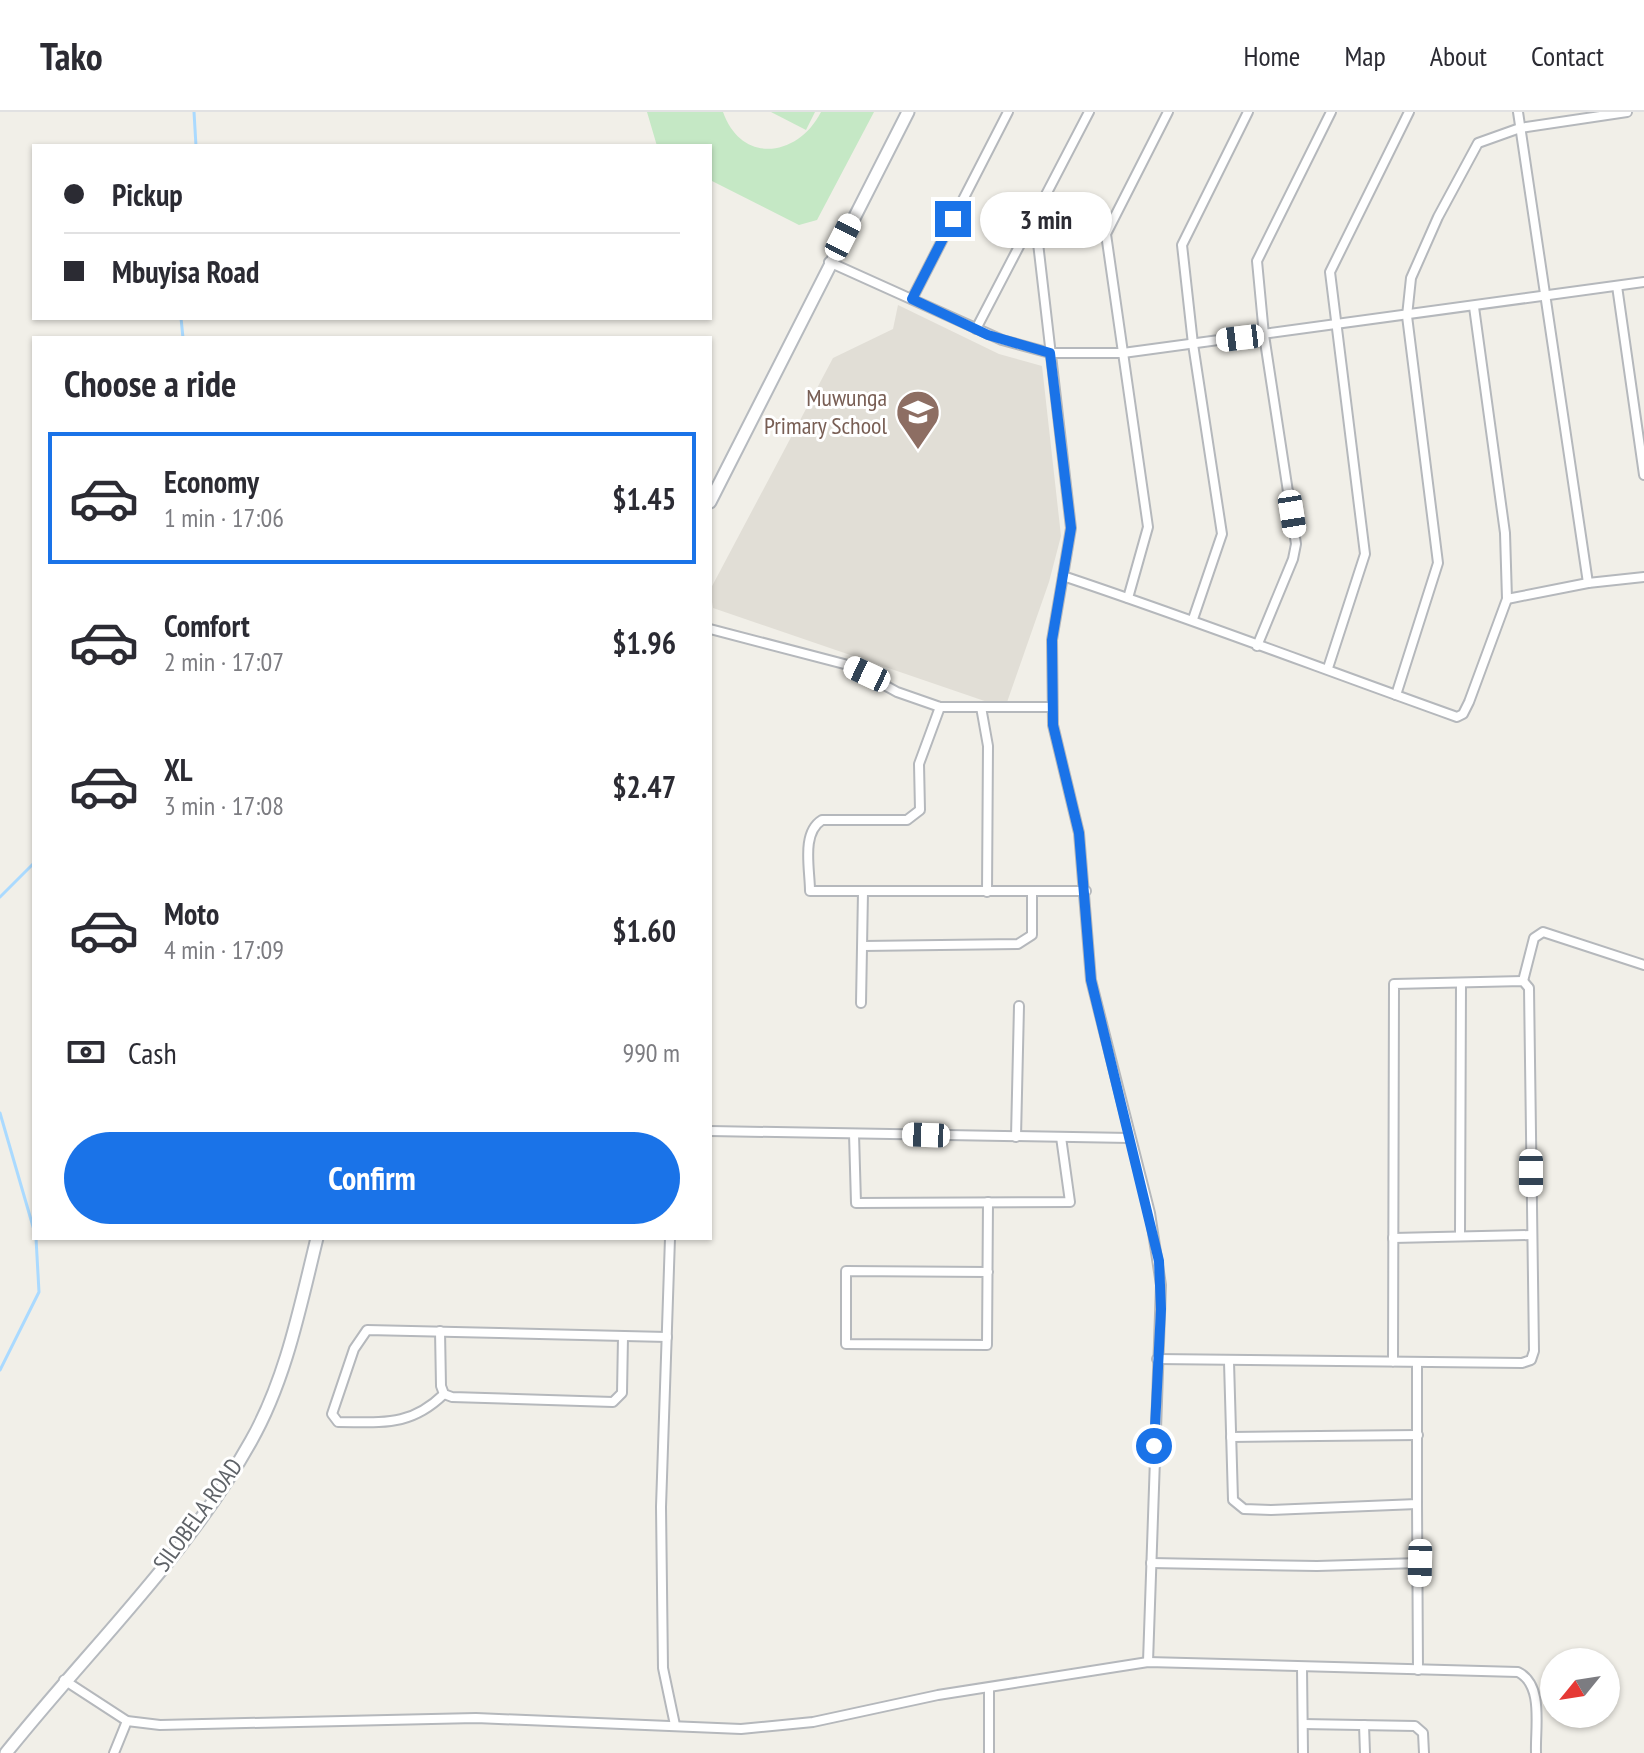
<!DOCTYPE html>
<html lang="en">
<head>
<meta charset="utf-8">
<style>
	body { margin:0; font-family:"PT Sans Narrow",sans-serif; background:#f2f2f3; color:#2b2b33; height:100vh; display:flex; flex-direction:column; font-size:30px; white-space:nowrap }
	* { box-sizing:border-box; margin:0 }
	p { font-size:26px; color:#7c7c81 }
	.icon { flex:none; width:44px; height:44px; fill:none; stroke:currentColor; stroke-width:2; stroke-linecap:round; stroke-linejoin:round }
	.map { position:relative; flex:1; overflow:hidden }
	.details { position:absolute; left:32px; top:224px; width:680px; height:904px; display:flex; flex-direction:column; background:#fff; border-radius:0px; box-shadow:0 2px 6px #0004 }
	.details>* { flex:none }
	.top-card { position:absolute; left:32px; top:32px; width:680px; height:176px; border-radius:0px; box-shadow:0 2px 6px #0004; display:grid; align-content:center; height:176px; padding:0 32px; background:#fff }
	.needle { width:52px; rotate:240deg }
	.buttons { position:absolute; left:1540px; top:1536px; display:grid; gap:16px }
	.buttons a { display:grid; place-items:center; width:80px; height:80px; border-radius:50%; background:#fff; box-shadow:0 2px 6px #0004; font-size:40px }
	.end { position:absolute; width:36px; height:36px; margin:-18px; border:10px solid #1a73e8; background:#fff; box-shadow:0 0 0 4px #fff }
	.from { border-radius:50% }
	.bubble { position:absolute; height:56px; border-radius:28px; background:#fff; box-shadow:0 2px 6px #0004; font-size:26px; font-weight:700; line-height:56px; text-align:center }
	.car { position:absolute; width:24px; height:48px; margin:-24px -12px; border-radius:10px; box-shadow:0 0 6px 2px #0007; background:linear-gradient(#fff 24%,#345 0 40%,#fff 0 76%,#345 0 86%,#fff 0) }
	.top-card b { display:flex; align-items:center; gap:28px; height:76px; font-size:30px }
	.top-card b+b { border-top:2px solid #e1e1e2 }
	.top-card i { width:20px; height:20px; background:#2b2b33 }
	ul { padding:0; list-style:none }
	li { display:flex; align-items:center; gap:24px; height:132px; margin:0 16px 12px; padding:0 16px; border:4px solid transparent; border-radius:0px }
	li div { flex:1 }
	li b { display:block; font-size:30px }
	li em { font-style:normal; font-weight:700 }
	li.selected { border-color:#1a73e8 }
	li>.icon { width:72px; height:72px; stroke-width:1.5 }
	h2 { padding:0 32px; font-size:36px; line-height:96px }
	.pay { display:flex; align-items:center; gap:20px; height:88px; padding:0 32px; font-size:30px }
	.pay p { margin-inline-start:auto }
	.cta { display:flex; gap:16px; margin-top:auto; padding:16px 32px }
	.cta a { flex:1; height:92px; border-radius:48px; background:#1a73e8; color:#fff; font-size:32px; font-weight:700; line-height:92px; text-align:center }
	header { display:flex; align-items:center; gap:48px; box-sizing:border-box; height:112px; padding:0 40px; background:#fff; border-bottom:2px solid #e1e1e2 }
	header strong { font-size:38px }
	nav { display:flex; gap:44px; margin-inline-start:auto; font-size:28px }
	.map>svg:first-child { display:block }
</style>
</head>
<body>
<header>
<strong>Tako</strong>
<nav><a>Home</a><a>Map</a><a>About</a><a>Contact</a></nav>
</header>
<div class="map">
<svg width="1644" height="1641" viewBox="0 0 1644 1641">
	<rect width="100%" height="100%" fill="#f1efe8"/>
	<path fill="#e1ded6" d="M898 193 999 242 1042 254 1061 424 1049 470 1005 596 713 496 710 478 833 246 893 217Z"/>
	<g fill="#c5e8c5">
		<path d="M647 0H723C742 53 798 45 821 0H874L817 108 799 113 710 68V34H657Z"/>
		<path d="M771 0H815L806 18Z"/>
	</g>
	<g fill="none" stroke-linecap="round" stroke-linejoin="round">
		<g stroke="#aadaff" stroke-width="3">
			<path d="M194 0 196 34"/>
			<path d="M181 206 183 226"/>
			<path d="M0 785 34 751"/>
			<path d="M0 1001 34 1118"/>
			<path d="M0 1258 39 1180 36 1126"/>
		</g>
		<g stroke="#b5b8bc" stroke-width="12">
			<g id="street">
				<path d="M1518 0 1588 471"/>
				<path d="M1035 105 1071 416 1063 464C1195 508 1325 558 1457 605L1463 602 1469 590 1507 487 1505 421 1474 195"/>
				<path d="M829 150 1002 228 1050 241H1123L1644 170"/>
				<path d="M1617 174 1644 363"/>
				<path d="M912 187 1008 0"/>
				<path d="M976 217 1089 0"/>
				<path d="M1063 464 1052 528 1053 613 1079 721 1091 868 1150 1101 1161 1173 1148 1550"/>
				<path d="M1128 486 1148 415 1106 122 1168 0"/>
				<path d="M1507 487 1588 471 1644 465"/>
				<path d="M1193 507 1222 422 1193 232 1182 133 1248 0"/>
				<path d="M710 517 848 553 897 580 940 595H1051"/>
				<path d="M1257 534 1293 447 1296 432 1264 223 1257 149 1331 0"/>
				<path d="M1328 556 1365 442 1330 160 1409 0"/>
				<path d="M1396 583 1438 451 1407 204 1411 166 1438 105 1478 31 1520 16 1627 0"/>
				<path d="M940 595 919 652 920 698 907 708H822C801 721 810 757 810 779H1086"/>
				<path d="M981 595 988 634 987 780"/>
				<path d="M863 834 1018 832 1032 823V780"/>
				<path d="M1523 869 1534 826 1543 820 1644 853"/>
				<path d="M861 891 863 780"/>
				<path d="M710 1019 1130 1026"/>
				<path d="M854 1022 856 1091 1070 1090 1061 1025"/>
				<path d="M1016 1025 1019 894"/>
				<path d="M1460 1122 1461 871"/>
				<path d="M670 1126 661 1395 663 1556 675 1613"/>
				<path d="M1393 1126 1531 1123"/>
				<path d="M988 1160 846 1159V1232L987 1233 988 1090"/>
				<path d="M440 1219 441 1274 444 1282 452 1285 613 1290 622 1281 623 1225"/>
				<path d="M1157 1247 1522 1251 1531 1248 1534 1239 1529 876 1523 869 1394 872 1393 1250"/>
				<path d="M1229 1250 1233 1388 1244 1397 1271 1398 1417 1392V1251"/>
				<path d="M444 1282C410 1315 383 1310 338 1310L332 1302 354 1237 367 1218 667 1225"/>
				<path d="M1231 1325 1418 1323"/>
				<path d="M1417 1392 1418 1558"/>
				<path d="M1151 1451 1317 1454 1420 1451"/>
				<path d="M1302 1556 1303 1641"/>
				<path d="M64 1568 127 1609 160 1613 476 1606 741 1617 813 1610 938 1583 1148 1550 1518 1560C1544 1573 1535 1615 1536 1641"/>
				<path d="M989 1578V1641"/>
				<path d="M1303 1612 1415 1614 1423 1621 1424 1641"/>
				<path d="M1364 1613 1365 1641"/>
				<path d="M114 1641 127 1609"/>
			</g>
		</g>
		<g stroke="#b6babf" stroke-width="15">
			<g id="secondary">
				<path d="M710 390 908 0"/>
				<path d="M6 1641C88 1538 187 1444 251 1329 286 1267 300 1195 317 1126"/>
			</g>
		</g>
		<use href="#street" stroke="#fff" stroke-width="8"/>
		<use href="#secondary" stroke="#fff" stroke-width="11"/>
	</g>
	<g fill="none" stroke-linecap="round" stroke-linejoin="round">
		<path stroke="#1a73e8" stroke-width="10" d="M953 107 912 187 988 223 1050 241 1071 416 1052 528 1053 613 1079 721 1091 868 1159 1149 1161 1197 1154 1334"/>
	</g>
	<defs>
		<g id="school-pin" transform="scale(2.3)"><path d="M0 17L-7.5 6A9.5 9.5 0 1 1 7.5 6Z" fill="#8d6e63" stroke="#fff"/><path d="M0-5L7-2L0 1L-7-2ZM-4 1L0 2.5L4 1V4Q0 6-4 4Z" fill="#fff"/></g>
	</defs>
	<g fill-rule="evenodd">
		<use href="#school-pin" x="918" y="300"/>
	</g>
	<g text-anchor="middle" stroke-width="6" stroke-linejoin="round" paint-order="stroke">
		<g font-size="24" fill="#785e54" stroke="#fff" text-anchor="end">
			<text x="887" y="294">Muwunga<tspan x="887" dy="28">Primary School</tspan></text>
		</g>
		<g font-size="24" fill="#5f6368" stroke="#fff">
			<text transform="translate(198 1403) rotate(-54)" y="8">SILOBELA ROAD</text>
		</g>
	</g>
</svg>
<div class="buttons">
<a><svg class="needle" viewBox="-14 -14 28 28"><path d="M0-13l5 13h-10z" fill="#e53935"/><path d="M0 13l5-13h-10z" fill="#7c7c81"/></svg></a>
</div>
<i class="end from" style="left:1154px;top:1334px"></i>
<i class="end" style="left:953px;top:107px"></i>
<div class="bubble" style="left:980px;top:80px;width:132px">3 min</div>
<i class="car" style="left:843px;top:125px;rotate:27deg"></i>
<i class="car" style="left:1240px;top:226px;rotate:263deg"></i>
<i class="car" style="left:1292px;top:402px;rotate:171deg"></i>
<i class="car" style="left:867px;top:562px;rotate:295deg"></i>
<i class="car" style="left:926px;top:1023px;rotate:272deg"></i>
<i class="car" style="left:1531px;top:1061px;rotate:180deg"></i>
<i class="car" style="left:1420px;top:1451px;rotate:181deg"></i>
<div class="top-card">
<b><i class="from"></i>Pickup</b>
<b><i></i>Mbuyisa Road</b>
</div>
<section class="details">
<h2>Choose a ride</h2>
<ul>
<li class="selected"><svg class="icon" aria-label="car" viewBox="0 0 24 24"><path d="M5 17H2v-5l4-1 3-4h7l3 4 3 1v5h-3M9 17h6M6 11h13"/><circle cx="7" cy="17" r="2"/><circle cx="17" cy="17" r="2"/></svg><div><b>Economy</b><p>1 min · 17:06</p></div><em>$1.45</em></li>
<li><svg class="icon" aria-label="car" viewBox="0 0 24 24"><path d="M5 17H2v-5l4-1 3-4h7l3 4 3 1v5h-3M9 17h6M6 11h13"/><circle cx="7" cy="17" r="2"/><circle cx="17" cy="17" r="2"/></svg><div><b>Comfort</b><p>2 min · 17:07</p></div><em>$1.96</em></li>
<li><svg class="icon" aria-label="car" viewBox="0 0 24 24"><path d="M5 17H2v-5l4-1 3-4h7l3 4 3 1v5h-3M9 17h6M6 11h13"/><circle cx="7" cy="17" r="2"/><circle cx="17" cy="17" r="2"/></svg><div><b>XL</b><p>3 min · 17:08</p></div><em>$2.47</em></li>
<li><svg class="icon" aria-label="car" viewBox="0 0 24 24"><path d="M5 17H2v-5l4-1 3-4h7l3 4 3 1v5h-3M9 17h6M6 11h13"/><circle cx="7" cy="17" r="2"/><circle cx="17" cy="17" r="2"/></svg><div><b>Moto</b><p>4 min · 17:09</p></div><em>$1.60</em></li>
</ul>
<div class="pay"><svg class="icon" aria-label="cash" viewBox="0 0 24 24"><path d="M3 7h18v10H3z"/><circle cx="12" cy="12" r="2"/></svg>Cash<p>990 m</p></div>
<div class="cta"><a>Confirm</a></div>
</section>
</div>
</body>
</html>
